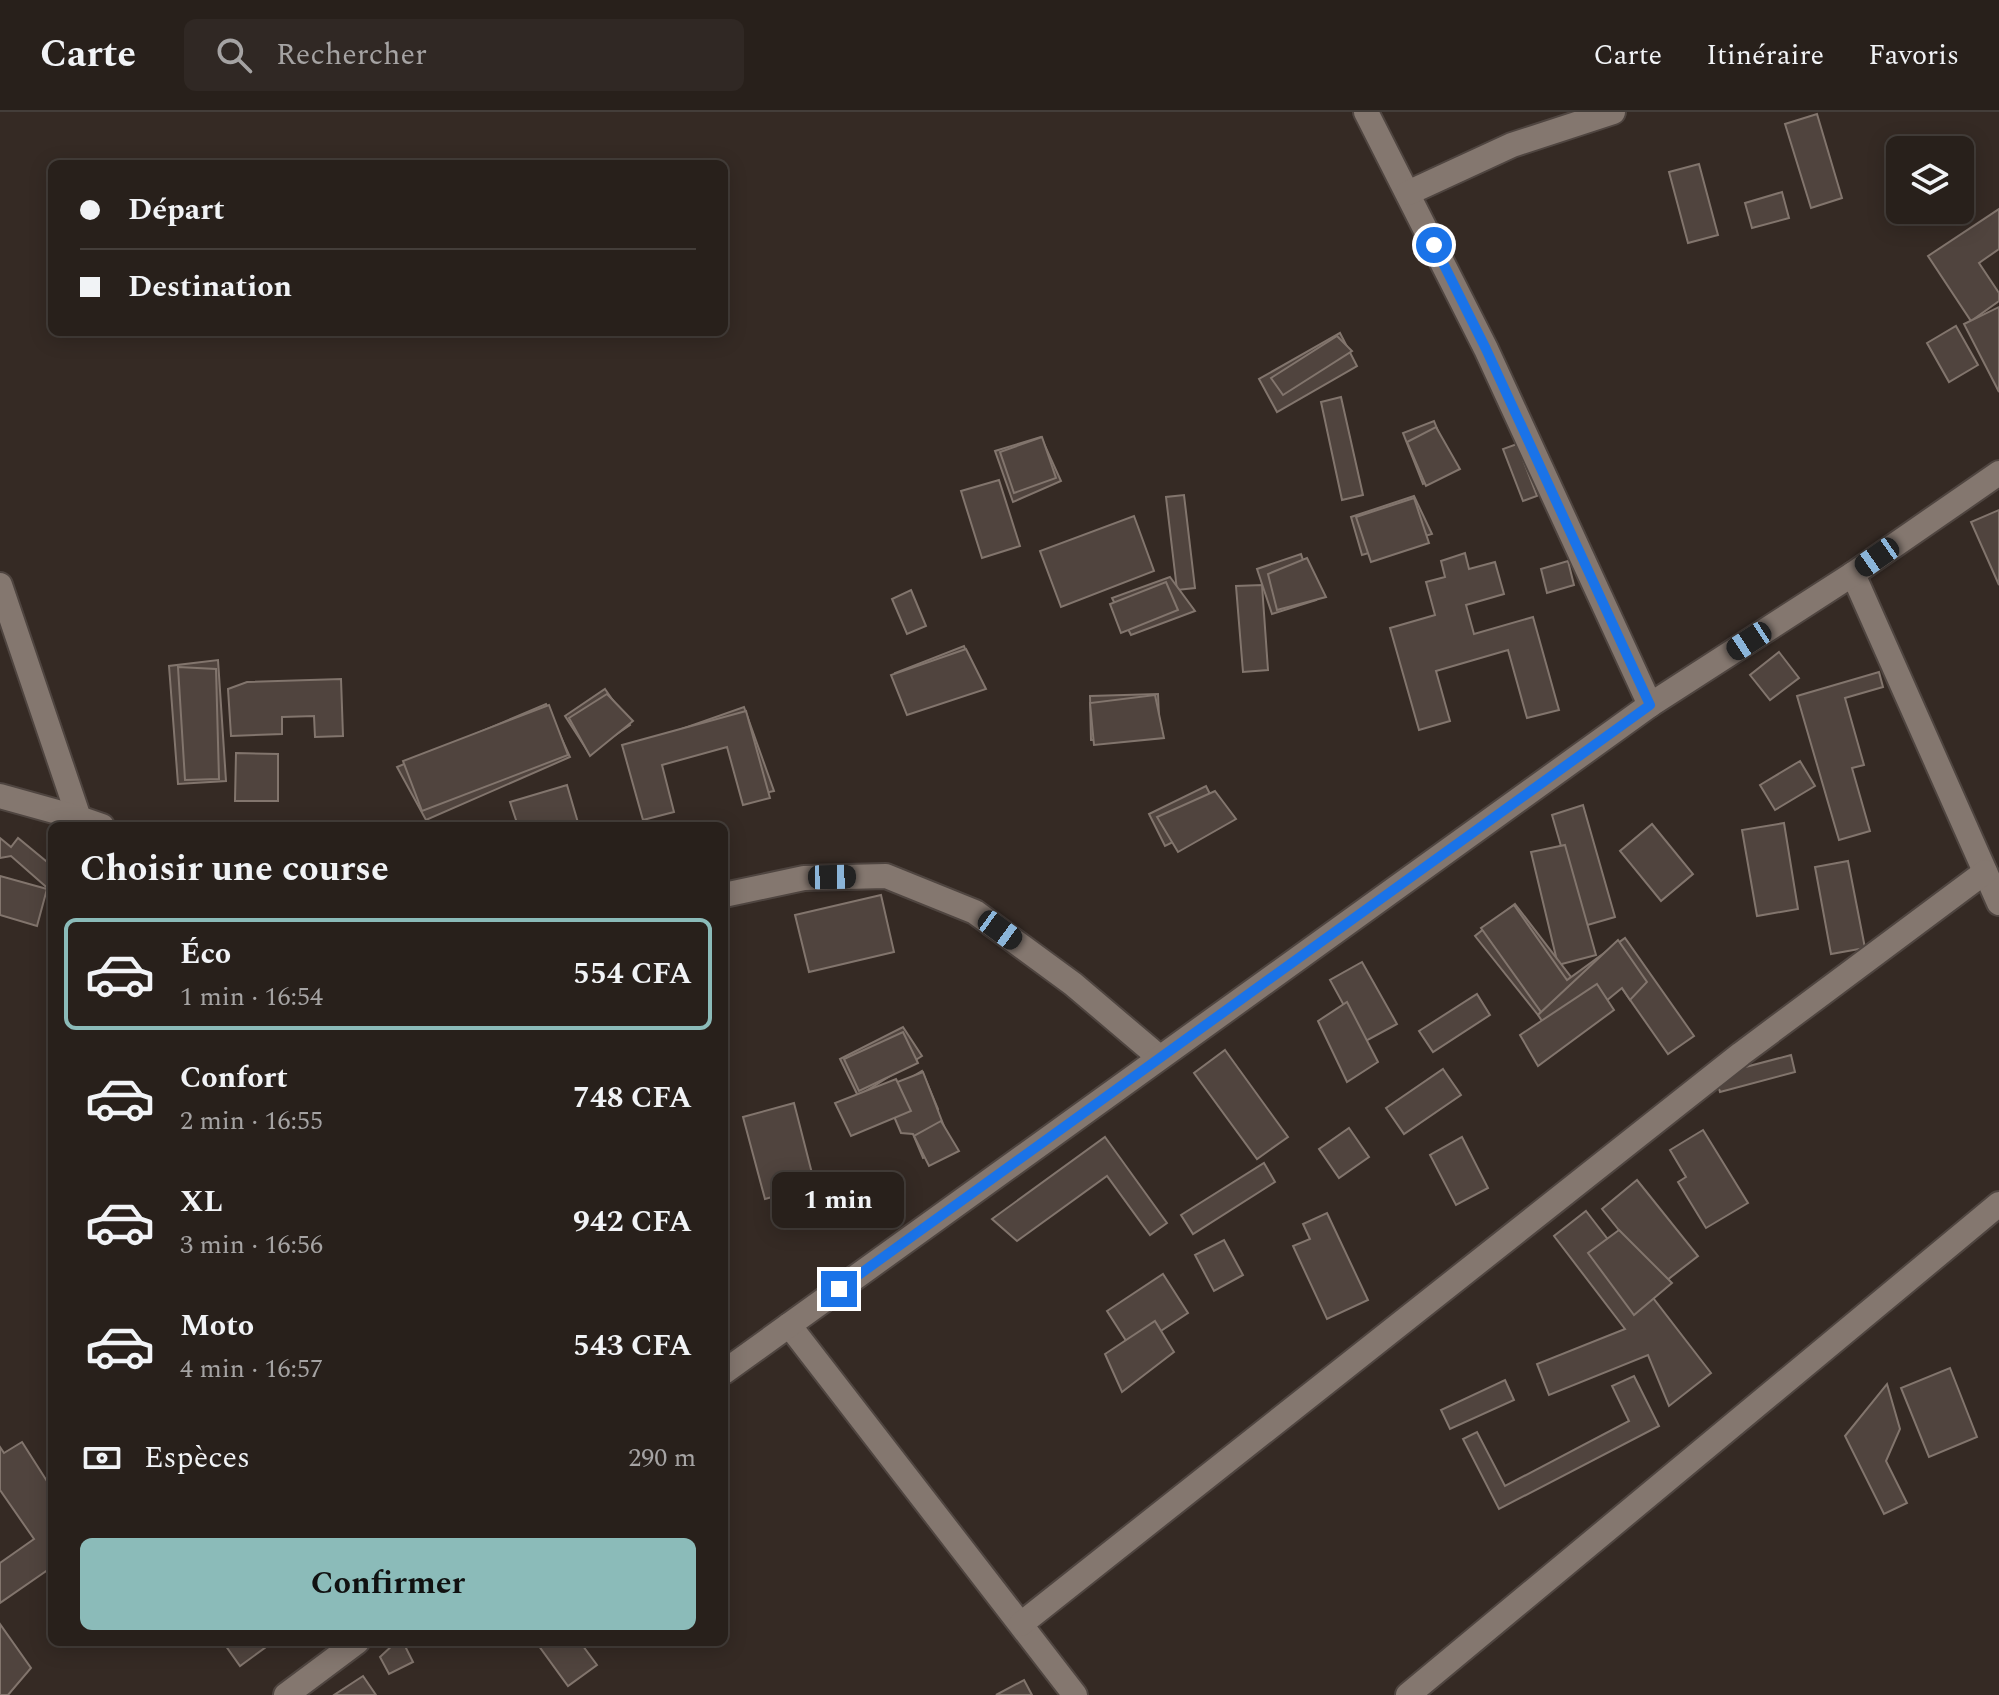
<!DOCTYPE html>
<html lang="fr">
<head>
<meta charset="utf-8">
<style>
	body { margin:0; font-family:Spectral,serif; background:#302824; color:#f1f3f6; height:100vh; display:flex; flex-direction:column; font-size:30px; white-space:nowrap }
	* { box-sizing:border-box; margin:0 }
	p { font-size:26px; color:#a5a3a3 }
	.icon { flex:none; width:44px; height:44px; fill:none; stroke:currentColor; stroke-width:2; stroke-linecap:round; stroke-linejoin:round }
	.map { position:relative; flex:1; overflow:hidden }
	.details { position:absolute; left:48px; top:710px; width:680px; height:824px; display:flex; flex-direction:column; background:#28201b; border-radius:12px; box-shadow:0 4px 20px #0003,0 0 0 2px #443e3a }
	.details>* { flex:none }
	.hud { position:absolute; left:48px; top:48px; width:680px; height:176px; border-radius:12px; box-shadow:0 4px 20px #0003,0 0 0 2px #443e3a; display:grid; align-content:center; height:176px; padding:0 32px; background:#28201b }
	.tools { position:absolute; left:1886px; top:24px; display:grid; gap:16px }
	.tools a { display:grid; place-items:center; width:88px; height:88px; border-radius:12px; background:#28201b; box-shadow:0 4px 20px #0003,0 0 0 2px #443e3a; font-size:40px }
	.end { position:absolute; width:36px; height:36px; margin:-18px; border:10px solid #1a73e8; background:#fff; box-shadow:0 0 0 4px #fff }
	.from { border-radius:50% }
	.bubble { position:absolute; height:56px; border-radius:12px; background:#28201b; box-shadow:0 4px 20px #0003,0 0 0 2px #443e3a; font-size:26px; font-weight:700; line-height:56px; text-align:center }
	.car { position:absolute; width:24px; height:48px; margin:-24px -12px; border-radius:10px; box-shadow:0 0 6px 2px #0007; background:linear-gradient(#222 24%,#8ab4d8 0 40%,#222 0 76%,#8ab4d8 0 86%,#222 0) }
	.hud b { display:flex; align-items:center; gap:28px; height:76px; font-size:30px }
	.hud b+b { border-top:2px solid #443e3a }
	.hud i { width:20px; height:20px; background:#f1f3f6 }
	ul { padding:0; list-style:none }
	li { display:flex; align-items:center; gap:24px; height:112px; margin:0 16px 12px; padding:0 16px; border:4px solid transparent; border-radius:12px }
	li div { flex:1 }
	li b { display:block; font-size:30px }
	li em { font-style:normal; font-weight:700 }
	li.on { border-color:#8bbbb9 }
	li>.icon { width:72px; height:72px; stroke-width:1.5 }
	h2 { padding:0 32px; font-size:36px; line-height:96px }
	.pay { display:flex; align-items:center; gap:20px; height:88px; padding:0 32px; font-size:30px }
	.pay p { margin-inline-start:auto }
	.button { display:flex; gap:16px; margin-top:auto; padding:16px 32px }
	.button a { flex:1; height:92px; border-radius:12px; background:#8bbbb9; color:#111; font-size:32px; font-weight:700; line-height:92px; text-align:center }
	header { display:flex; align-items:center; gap:48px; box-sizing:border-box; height:112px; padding:0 40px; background:#28201b; border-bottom:2px solid #443e3a }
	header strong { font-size:38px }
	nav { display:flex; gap:44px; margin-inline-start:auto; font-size:28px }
	.search { width:560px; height:72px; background:#302824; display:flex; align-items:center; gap:20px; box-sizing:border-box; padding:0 28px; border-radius:12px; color:#a5a3a3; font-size:30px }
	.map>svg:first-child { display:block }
</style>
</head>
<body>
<header>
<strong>Carte</strong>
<div class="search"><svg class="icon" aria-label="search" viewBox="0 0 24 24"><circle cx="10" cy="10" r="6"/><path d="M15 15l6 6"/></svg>Rechercher</div>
<nav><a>Carte</a><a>Itinéraire</a><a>Favoris</a></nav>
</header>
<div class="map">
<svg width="1999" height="1583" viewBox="0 0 1999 1583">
	<rect width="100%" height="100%" fill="#352a24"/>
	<g fill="#50443e" stroke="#82756d" stroke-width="2">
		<path d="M1817 2 1842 86 1811 96 1785 12Z"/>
		<path d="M1699 52 1718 123 1688 131 1669 60Z"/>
		<path d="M1782 80 1789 106 1752 116 1745 91Z"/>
		<path d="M1999 97V137L1979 151 1999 181V189L1971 209 1928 144Z"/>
		<path d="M1999 195V280L1964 212Z"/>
		<path d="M1956 214 1978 253 1949 270 1927 231Z"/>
		<path d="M1340 221 1357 254 1277 300 1259 267Z"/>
		<path d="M1337 224 1352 239 1283 283 1271 266Z"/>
		<path d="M1341 285 1363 383 1342 388 1321 290Z"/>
		<path d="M1434 309 1454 359 1423 372 1403 321Z"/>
		<path d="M1436 315 1460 357 1426 374 1407 330Z"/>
		<path d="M1041 325 1061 369 1013 390 995 339Z"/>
		<path d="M1042 325 1056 366 1014 381 1000 340Z"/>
		<path d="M1517 332 1537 384 1523 389 1503 337Z"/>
		<path d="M999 368 1020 434 982 446 961 379Z"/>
		<path d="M1184 383 1195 476 1177 478 1166 385Z"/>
		<path d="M1414 384 1432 422 1362 443 1351 405Z"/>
		<path d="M1414 386 1429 431 1371 450 1356 405Z"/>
		<path d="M1999 398V473L1971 410Z"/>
		<path d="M1134 404 1154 459 1061 495 1040 439Z"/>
		<path d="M1465 441 1469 457 1495 450 1504 482 1466 493 1474 522 1533 505 1559 598 1527 606 1508 538 1436 559 1450 609 1419 618 1390 516 1435 503 1426 470 1445 465 1441 449Z"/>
		<path d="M1301 442 1316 488 1272 502 1257 457Z"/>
		<path d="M1307 446 1326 485 1277 498 1268 462Z"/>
		<path d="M1568 449 1574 473 1547 481 1541 457Z"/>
		<path d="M1170 465 1195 499 1131 523 1112 486Z"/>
		<path d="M1166 470 1178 498 1121 521 1110 492Z"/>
		<path d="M1262 473 1268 558 1243 560 1236 474Z"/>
		<path d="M911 478 926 514 907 522 892 487Z"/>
		<path d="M964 534 978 570 909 597 895 561Z"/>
		<path d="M966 537 986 577 907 603 891 563Z"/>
		<path d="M1779 540 1799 566 1770 588 1750 563Z"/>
		<path d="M218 548 226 669 178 672 169 554Z"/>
		<path d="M178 555 216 557 219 667 185 668Z"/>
		<path d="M1879 560 1883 575 1845 586 1864 653 1852 656 1870 719 1839 728 1797 584Z"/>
		<path d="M341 567 343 624 315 625 314 604 282 605V622L231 624 228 577 247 570Z"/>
		<path d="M605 577 630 613 589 641 565 604Z"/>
		<path d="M607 582 633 609 590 644 569 606Z"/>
		<path d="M1158 582 1160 626 1091 628 1090 584Z"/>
		<path d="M1155 583 1164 626 1094 633 1090 591Z"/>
		<path d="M546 592 570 645 426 708 397 655Z"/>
		<path d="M549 593 568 643 422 699 403 649Z"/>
		<path d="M744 595 774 679 744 685 734 627 662 647 659 625Z"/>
		<path d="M746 599 770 686 743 693 727 635 662 653 674 700 643 708 622 633Z"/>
		<path d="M236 641 278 642V689H235Z"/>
		<path d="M1800 649 1815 674 1775 698 1760 673Z"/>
		<path d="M567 673 579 714H518L510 690Z"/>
		<path d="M1206 674 1222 706 1165 734 1149 702Z"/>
		<path d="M1215 679 1236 707 1178 740 1157 705Z"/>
		<path d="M1583 693 1615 805 1584 814 1552 703Z"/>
		<path d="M1784 711 1798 797 1757 804 1742 718Z"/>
		<path d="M1652 712 1693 762 1661 789 1620 739Z"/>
		<path d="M0 726 11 735 18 726 52 754V780L11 744 0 746Z"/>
		<path d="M1565 733 1596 843 1558 853 1531 740Z"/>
		<path d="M1848 749 1865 836 1831 842 1815 755Z"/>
		<path d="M0 764 47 777 37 814 0 803Z"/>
		<path d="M881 783 894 840 809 860 795 803Z"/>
		<path d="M1515 792 1571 865 1538 903 1475 824Z"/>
		<path d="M1514 793 1567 868 1625 826 1694 924 1668 942 1621 875 1556 921 1481 816Z"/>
		<path d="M1618 828 1647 870 1630 888 1622 876 1556 930 1538 903Z"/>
		<path d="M1362 850 1397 912 1364 930 1330 868Z"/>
		<path d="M1597 872 1614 898 1538 954 1520 923Z"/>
		<path d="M1477 882 1490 903 1433 940 1419 919Z"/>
		<path d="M1347 890 1378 950 1347 970 1318 909Z"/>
		<path d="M903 915 922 944 858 984 840 947Z"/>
		<path d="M903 920 918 951 859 979 844 947Z"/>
		<path d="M1225 938 1288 1025 1257 1047 1194 961Z"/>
		<path d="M1791 943 1795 960 1720 980 1715 963Z"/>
		<path d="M1443 957 1461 983 1404 1022 1386 996Z"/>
		<path d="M922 959 938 997 902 1020 887 980Z"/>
		<path d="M923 960 952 1035 923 1046 913 1022 901 1021 882 976Z"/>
		<path d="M896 967 911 999 851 1024 835 991Z"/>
		<path d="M794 991 815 1073 765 1087 743 1005Z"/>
		<path d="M941 1009 959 1039 929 1054 914 1024Z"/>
		<path d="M1349 1016 1369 1045 1339 1066 1319 1037Z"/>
		<path d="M1703 1018 1748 1091 1706 1116 1678 1070 1686 1065 1670 1038Z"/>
		<path d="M1105 1025 1167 1111 1150 1123 1107 1064 1017 1129 992 1107Z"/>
		<path d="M1462 1025 1488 1076 1456 1093 1430 1043Z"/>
		<path d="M1264 1051 1275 1070 1193 1122 1181 1103Z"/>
		<path d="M1637 1068 1698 1144 1662 1172 1602 1097Z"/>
		<path d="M1586 1099 1711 1261 1669 1294 1648 1243 1549 1283 1537 1252 1625 1217 1554 1124Z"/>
		<path d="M1327 1101 1368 1188 1327 1207 1293 1134 1310 1127 1303 1112Z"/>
		<path d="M1619 1118 1672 1171 1634 1203 1588 1141Z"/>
		<path d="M1224 1128 1243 1163 1214 1179 1195 1143Z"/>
		<path d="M1163 1162 1188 1201 1132 1238 1107 1199Z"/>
		<path d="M1155 1209 1174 1240 1122 1280 1105 1242Z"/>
		<path d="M1950 1256 1977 1325 1929 1345 1901 1276Z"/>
		<path d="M1634 1264 1659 1314 1499 1397 1463 1327 1477 1320 1505 1374 1629 1309 1612 1274Z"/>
		<path d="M1505 1268 1514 1288 1450 1317 1441 1298Z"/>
		<path d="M1887 1272 1900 1317 1886 1349 1907 1391 1884 1402 1845 1324Z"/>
		<path d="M22 1330 52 1377V1455L0 1491V1451L34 1427 0 1378V1335L4 1341Z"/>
		<path d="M0 1512 31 1556 8 1583H0Z"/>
		<path d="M223 1530H273L240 1554Z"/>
		<path d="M396 1530H403L413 1550 389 1562 380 1545Z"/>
		<path d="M536 1530H580L597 1553 568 1574Z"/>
		<path d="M363 1564 376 1583H334Z"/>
		<path d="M1024 1568 1032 1583H996Z"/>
	</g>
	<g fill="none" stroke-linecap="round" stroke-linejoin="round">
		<g stroke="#4f4540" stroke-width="28">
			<g id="street">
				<path d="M1366 0 1486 237 1650 593"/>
				<path d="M1408 81 1512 33 1613 0"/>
				<path d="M1853 462 1999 791"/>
				<path d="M0 473 79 706 102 714"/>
				<path d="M0 684 79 706 86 714"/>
				<path d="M724 783 804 766 886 764 975 800 1073 872 1159 945"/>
				<path d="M789 1213 1075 1583"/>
				<path d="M724 1260 1650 593 1853 462 1999 361"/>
				<path d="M1021 1512 1741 942 1985 760"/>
				<path d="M286 1583 357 1530"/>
				<path d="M1408 1583 1999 1092"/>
			</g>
		</g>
		<use href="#street" stroke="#84776f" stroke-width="24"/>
	</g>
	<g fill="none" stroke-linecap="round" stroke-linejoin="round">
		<path stroke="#1a73e8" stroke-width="10" d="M839 1177 1650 593 1486 237 1434 133"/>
	</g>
</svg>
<div class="tools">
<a><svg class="icon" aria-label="layers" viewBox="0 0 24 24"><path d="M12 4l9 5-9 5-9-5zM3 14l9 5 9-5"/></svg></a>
</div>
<i class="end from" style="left:1434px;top:133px"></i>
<i class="end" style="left:839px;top:1177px"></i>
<div class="bubble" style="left:772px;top:1060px;width:132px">1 min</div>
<i class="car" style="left:1877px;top:445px;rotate:235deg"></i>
<i class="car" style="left:1749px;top:529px;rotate:237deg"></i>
<i class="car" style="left:832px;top:765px;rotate:89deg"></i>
<i class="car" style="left:1000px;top:818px;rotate:126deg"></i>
<div class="hud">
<b><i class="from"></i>Départ</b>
<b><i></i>Destination</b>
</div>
<section class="details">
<h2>Choisir une course</h2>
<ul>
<li class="on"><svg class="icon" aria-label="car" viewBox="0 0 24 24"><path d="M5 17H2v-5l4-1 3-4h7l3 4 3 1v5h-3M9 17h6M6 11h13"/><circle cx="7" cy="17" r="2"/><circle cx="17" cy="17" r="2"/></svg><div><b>Éco</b><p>1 min · 16:54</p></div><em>554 CFA</em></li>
<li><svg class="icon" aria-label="car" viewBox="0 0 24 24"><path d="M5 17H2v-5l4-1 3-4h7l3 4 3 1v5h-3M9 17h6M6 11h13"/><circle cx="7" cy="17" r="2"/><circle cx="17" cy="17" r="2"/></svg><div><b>Confort</b><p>2 min · 16:55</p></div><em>748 CFA</em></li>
<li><svg class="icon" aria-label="car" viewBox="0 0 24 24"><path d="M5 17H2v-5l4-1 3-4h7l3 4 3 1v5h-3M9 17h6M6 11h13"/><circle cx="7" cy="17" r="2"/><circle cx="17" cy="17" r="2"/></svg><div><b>XL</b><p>3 min · 16:56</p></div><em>942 CFA</em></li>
<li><svg class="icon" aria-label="car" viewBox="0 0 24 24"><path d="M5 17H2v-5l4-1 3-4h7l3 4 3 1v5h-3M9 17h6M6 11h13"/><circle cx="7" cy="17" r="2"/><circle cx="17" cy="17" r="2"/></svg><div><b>Moto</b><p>4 min · 16:57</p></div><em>543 CFA</em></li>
</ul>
<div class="pay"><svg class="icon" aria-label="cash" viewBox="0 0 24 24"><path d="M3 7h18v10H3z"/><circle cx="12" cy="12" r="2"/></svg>Espèces<p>290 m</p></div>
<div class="button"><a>Confirmer</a></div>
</section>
</div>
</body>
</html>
